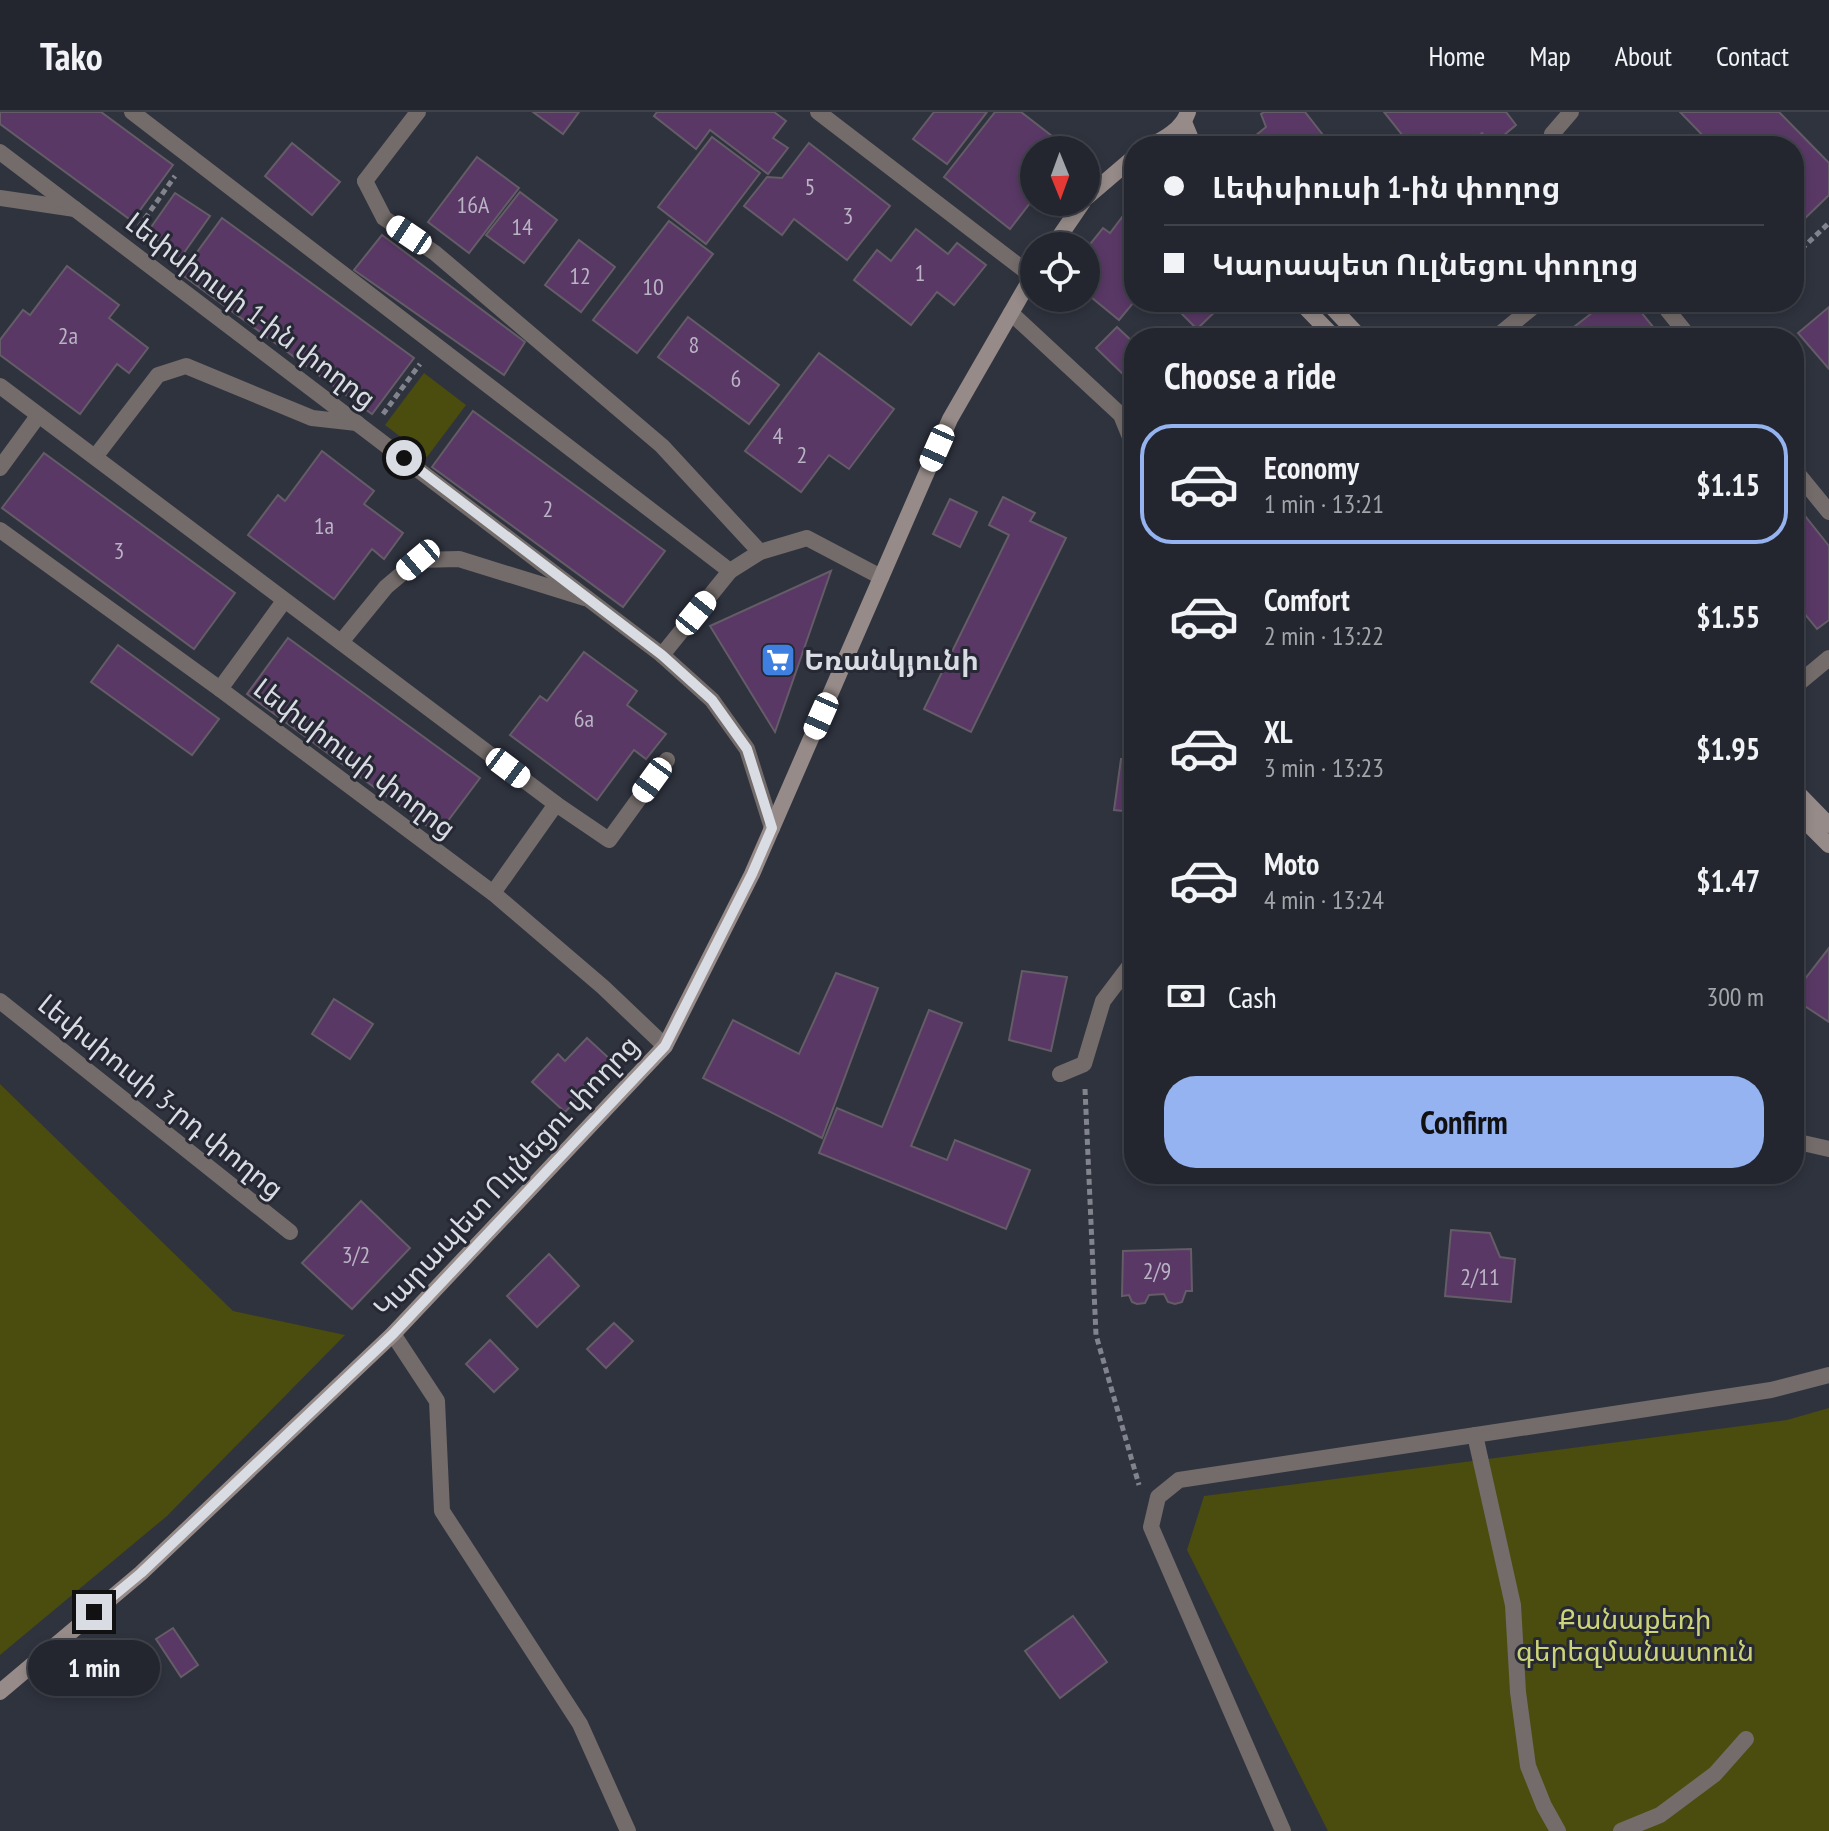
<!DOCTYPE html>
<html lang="en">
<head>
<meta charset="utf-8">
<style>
	body { margin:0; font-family:"PT Sans Narrow","Noto Sans Armenian",sans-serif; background:#2f323a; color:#f1f3f6; height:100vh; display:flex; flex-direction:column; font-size:30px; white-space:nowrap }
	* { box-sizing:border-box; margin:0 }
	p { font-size:26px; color:#a3a5aa }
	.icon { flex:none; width:44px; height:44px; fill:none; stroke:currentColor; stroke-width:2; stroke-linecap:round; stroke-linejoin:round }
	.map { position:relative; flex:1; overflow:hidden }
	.panel { position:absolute; left:1124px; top:216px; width:680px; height:856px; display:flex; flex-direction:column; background:#23262e; border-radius:32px; box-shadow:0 4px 12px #0003,0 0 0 2px #40434a }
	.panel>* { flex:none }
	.top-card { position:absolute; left:1124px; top:24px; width:680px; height:176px; border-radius:32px; box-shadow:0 4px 12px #0003,0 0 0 2px #40434a; display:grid; align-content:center; height:176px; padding:0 40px; background:#23262e }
	.needle { width:52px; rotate:179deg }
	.buttons { position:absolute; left:1020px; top:24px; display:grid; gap:16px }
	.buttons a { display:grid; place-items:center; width:80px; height:80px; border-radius:50%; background:#23262e; box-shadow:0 4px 12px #0003,0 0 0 2px #40434a; font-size:40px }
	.end { position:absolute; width:36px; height:36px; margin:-18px; border:10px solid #d9dce3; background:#111; box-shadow:0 0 0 4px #111 }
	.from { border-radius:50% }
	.bubble { position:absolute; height:56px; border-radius:28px; background:#23262e; box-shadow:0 4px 12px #0003,0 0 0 2px #40434a; font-size:26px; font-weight:700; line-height:56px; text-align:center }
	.car { position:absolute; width:24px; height:48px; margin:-24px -12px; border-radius:10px; box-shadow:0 0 6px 2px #0007; background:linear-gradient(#fff 24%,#345 0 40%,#fff 0 76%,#345 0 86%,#fff 0) }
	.top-card b { display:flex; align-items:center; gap:28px; height:76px; font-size:30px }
	.top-card b+b { border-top:2px solid #40434a }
	.top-card i { width:20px; height:20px; background:#f1f3f6 }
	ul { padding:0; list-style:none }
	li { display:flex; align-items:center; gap:24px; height:120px; margin:0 16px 12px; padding:0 24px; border:4px solid transparent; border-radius:32px }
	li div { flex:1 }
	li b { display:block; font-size:30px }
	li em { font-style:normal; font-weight:700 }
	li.selected { border-color:#95b2f1 }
	li>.icon { width:72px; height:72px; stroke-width:1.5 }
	h2 { padding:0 40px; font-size:36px; line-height:96px }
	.pay { display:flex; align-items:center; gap:20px; height:88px; padding:0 40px; font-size:30px }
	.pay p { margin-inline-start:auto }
	.action { display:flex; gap:16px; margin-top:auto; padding:16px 40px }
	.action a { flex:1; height:92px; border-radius:32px; background:#95b2f1; color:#111; font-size:32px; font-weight:700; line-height:92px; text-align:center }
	header { display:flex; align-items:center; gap:48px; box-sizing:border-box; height:112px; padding:0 40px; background:#23262e; border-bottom:2px solid #40434a }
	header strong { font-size:38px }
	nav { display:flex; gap:44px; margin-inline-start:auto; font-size:28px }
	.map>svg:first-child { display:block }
</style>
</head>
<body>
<header>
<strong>Tako</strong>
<nav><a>Home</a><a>Map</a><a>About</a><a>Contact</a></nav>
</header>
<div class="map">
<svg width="1829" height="1719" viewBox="0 0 1829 1719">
	<rect width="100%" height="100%" fill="#2f333e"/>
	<g fill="#4a4d0e">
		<path d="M424 261 466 293 427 345 385 313Z"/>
		<path d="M0 972 233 1199 345 1223 167 1404 0 1543Z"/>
		<path d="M1829 1296V1719H1328L1187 1438 1204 1384 1787 1308Z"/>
	</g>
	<g fill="#593865" stroke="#645c67" stroke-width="2">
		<path d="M0 0H101L173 53 132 109 0 12Z"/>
		<path d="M533 0H579L563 22Z"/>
		<path d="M657 0H774L786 9 773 26 788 36 768 62 710 18 696 37 654 4Z"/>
		<path d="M934 0H987L947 52 913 27Z"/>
		<path d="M995 0H1021L1070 38H1034V86L1010 117 944 65Z"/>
		<path d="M1264 0H1305L1323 23 1309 34H1253L1249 29 1266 15 1261 2Z"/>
		<path d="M1384 0H1506L1516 13 1492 33 1482 21 1467 34H1411Z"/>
		<path d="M1680 0H1779L1829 51V83L1794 117V34H1713Z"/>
		<path d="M712 25 760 61 706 132 658 95Z"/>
		<path d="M292 31 340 70 312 103 265 64Z"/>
		<path d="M809 31 890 94 847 148 794 107 782 123 744 94 767 65 782 66Z"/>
		<path d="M477 45 519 76 469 141 428 110Z"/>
		<path d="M520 80 557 108 524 151 486 123Z"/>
		<path d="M175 81 210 104 181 145 147 121Z"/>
		<path d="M1126 100 1134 107V190L1119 208 1086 181V137L1103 116 1110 121Z"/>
		<path d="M222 106 414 246 372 302 181 162Z"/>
		<path d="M669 109 713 142 637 241 593 208Z"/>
		<path d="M916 117 948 142 957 131 986 153 954 193 937 180 911 213 854 168 877 138 891 149Z"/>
		<path d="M382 123 525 230 504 263 354 158Z"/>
		<path d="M579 128 615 155 581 200 545 173Z"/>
		<path d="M67 154 119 193 109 206 148 236 129 261 117 252 80 302 0 243V228L23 198 30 203Z"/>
		<path d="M1170 190H1225L1197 217Z"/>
		<path d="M1606 190H1633L1662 226H1583L1574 215Z"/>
		<path d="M1829 195V257L1798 221Z"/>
		<path d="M688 205 779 273 749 312 658 245Z"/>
		<path d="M1117 215 1134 231V259L1127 266 1096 236Z"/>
		<path d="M819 241 894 297 849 357 829 343 801 380 745 339Z"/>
		<path d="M473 299 665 439 623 495 432 355Z"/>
		<path d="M322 339 374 379 364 392 403 421 384 447 372 437 334 487 248 423 278 383 285 389Z"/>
		<path d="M44 341 235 481 194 537 2 396Z"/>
		<path d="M1003 385 1035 401 1030 409 1066 426 971 620 924 597 1009 423 989 413Z"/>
		<path d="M950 387 977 400 960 435 933 422Z"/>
		<path d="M1794 390 1829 434V508L1817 517 1794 489Z"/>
		<path d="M831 459 775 620 710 514Z"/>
		<path d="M288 526 480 666 438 722 247 582Z"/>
		<path d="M118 533 219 607 192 643 91 570Z"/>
		<path d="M584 540 637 579 627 593 666 622 646 647 634 638 597 688 510 623 540 584 547 589Z"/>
		<path d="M1121 647 1134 648V700L1114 698Z"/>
		<path d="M1829 836V910L1794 887V881Z"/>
		<path d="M1022 859 1067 865 1051 939 1009 928Z"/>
		<path d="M836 861 878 876 822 1026 703 966 733 908 799 942Z"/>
		<path d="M334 887 373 912 350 947 312 922Z"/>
		<path d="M929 898 962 911 911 1034 947 1048 955 1028 1030 1058 1006 1117 819 1041 837 996 882 1015Z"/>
		<path d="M587 926 613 950 565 1000 532 970 558 942 565 949Z"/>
		<path d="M361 1089 410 1136 352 1197 302 1151Z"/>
		<path d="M1451 1118 1490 1121 1500 1145 1515 1147 1511 1190 1445 1184Z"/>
		<path d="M1191 1137 1192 1179H1186L1182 1190 1175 1192 1168 1190 1164 1182 1149 1183 1145 1191 1137 1192 1132 1190 1129 1183 1122 1184 1123 1139Z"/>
		<path d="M549 1142 579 1174 537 1215 507 1184Z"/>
		<path d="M614 1211 633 1229 606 1256 587 1237Z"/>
		<path d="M490 1228 518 1257 494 1280 466 1252Z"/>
		<path d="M1073 1504 1107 1550 1060 1586 1025 1539Z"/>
		<path d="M173 1516 198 1553 181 1565 156 1527Z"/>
	</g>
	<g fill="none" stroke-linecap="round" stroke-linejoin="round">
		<g stroke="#81848d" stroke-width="5" stroke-dasharray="6 4" stroke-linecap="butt">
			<path d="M139 115 175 64"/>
			<path d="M1794 144 1829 111"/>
			<path d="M383 302 420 252"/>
			<path d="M1085 977 1096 1223 1139 1373"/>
		</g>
		<g stroke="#736c6a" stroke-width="16">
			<path d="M132 0 730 459 662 543"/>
			<path d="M1560 34 1552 22 1571 0"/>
			<path d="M365 69 384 106 435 141 662 334 760 440"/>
			<path d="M0 86 75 97"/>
			<path d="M1661 190 1690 226"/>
			<path d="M1495 226 1539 190"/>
			<path d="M95 345 158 263 186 254 312 306 357 311"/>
			<path d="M0 356 38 304"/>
			<path d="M1794 357 1829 400"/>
			<path d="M341 530 386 475 418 448 459 447 585 486"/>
			<path d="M220 577 284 489"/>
			<path d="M493 781 556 692"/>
			<path d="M1060 962 1084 952 1103 889 1134 848"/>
			<path d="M393 1222 437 1289 442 1399 580 1612 628 1719"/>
			<path d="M1475 1323 1513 1493 1518 1580 1528 1654 1544 1694 1558 1719"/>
			<path d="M1283 1719 1151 1415 1158 1385 1179 1368 1771 1278 1829 1263"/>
			<path d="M1621 1719 1660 1703 1715 1662 1746 1627"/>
		</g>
		<g stroke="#736c6a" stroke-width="16">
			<path d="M818 0 1032 164"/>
			<path d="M0 40 662 543 712 588 747 637 772 716"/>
			<path d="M365 69 418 0"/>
			<path d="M1011 201 1121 303 1134 335"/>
			<path d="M0 274 556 692 609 728 667 648"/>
			<path d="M0 418 220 577 493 781 603 875 665 934"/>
			<path d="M730 459 760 440 807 426 881 465"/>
			<path d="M1794 575 1829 546"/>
			<path d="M0 889 290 1120"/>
			<path d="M1794 1029 1829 1037"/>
		</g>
		<g stroke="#968b88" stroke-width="16">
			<path d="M1184 10 1194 34"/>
			<path d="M1150 34C1166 26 1182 17 1188 0"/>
			<path d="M1086 86 1134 45"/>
			<path d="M1053 134 1083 90"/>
			<path d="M1300 190 1335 226"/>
			<path d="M1327 190 1361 226"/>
			<path d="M1794 677 1829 713"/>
			<path d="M1794 698 1829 733"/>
			<path d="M0 1580 141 1461 393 1222 665 934 752 762 950 307 1034 161"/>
		</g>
	</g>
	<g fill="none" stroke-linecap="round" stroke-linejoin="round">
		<path stroke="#d9dce3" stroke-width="10" d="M94 1500 141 1461 393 1222 665 934 752 762 772 716 747 637 712 588 662 543 404 346"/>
	</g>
	<defs>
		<g id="supermarket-square" transform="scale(1.8)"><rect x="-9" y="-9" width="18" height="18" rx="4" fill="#3f7fe0" stroke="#262934"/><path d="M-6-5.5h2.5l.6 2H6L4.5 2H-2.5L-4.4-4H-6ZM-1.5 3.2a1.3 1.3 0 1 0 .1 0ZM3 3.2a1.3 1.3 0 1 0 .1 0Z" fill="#fff"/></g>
	</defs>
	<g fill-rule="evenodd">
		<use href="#supermarket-square" x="778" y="548"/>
	</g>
	<g text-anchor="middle" stroke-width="6" stroke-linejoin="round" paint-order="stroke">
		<g font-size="24" fill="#b9b3c4">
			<text x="810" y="83">5</text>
			<text x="473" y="101">16A</text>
			<text x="848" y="112">3</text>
			<text x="522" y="123">14</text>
			<text x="920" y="169">1</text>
			<text x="580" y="172">12</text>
			<text x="653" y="183">10</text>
			<text x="68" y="232">2a</text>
			<text x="694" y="241">8</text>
			<text x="736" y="275">6</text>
			<text x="778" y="332">4</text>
			<text x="802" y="351">2</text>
			<text x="548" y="405">2</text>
			<text x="324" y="422">1a</text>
			<text x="119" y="447">3</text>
			<text x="584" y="615">6a</text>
			<text x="356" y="1151">3/2</text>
			<text x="1157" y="1167">2/9</text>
			<text x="1480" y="1173">2/11</text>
		</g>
		<g font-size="28" fill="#d9dce3" stroke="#262934">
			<text transform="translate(251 198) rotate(37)" y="10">Լեփսիուսի 1-ին փողոց</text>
			<text transform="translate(355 646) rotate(37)" y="10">Լեփսիուսի փողոց</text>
			<text transform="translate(161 984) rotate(39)" y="10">Լեփսիուսի 3-րդ փողոց</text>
			<text transform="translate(506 1064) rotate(-47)" y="10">Կարապետ Ուլնեցու փողոց</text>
		</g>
		<g font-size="28" font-weight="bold" fill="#d9dce3" stroke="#262934" text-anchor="start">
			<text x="804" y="558">Եռանկյունի</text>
		</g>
		<g font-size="28" fill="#cdd378" stroke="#262934">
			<text x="1635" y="1517">Քանաքեռի<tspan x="1635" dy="32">գերեզմանատուն</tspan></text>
		</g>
	</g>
</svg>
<div class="buttons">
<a><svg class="needle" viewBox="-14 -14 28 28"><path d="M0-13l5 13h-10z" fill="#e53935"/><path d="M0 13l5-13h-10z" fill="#a3a5aa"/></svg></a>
<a><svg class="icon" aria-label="locate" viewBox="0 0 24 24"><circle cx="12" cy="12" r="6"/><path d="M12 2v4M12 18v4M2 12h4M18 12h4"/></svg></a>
</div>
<i class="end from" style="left:404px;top:346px"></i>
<i class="end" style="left:94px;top:1500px"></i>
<div class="bubble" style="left:28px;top:1528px;width:132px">1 min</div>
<i class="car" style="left:409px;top:123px;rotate:304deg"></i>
<i class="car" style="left:937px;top:336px;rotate:204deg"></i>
<i class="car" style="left:418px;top:448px;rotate:230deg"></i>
<i class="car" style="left:696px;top:501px;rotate:39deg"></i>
<i class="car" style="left:821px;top:604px;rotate:204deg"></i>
<i class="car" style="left:508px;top:656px;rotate:127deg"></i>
<i class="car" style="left:652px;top:668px;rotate:216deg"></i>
<div class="top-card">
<b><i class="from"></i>Լեփսիուսի 1-ին փողոց</b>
<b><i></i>Կարապետ Ուլնեցու փողոց</b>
</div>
<section class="panel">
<h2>Choose a ride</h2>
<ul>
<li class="selected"><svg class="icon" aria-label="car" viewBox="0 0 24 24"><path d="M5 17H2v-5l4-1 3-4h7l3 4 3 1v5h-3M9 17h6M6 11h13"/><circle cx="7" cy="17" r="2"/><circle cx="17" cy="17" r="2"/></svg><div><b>Economy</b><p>1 min · 13:21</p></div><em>$1.15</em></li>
<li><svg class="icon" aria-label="car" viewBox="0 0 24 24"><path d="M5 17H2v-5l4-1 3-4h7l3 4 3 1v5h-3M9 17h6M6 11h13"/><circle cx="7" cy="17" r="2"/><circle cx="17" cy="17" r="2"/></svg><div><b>Comfort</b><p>2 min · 13:22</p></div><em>$1.55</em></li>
<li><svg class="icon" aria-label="car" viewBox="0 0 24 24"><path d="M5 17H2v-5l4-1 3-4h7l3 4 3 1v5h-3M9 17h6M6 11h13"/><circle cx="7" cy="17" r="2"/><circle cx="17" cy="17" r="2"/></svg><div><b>XL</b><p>3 min · 13:23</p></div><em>$1.95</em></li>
<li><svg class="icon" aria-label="car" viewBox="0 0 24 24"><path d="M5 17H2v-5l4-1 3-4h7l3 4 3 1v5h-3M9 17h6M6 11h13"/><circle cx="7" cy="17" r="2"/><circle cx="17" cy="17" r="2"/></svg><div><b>Moto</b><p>4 min · 13:24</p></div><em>$1.47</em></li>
</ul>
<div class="pay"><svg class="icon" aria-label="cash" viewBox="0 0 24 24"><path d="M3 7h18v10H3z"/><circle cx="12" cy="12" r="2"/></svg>Cash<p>300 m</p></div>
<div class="action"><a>Confirm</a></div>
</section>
</div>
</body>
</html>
